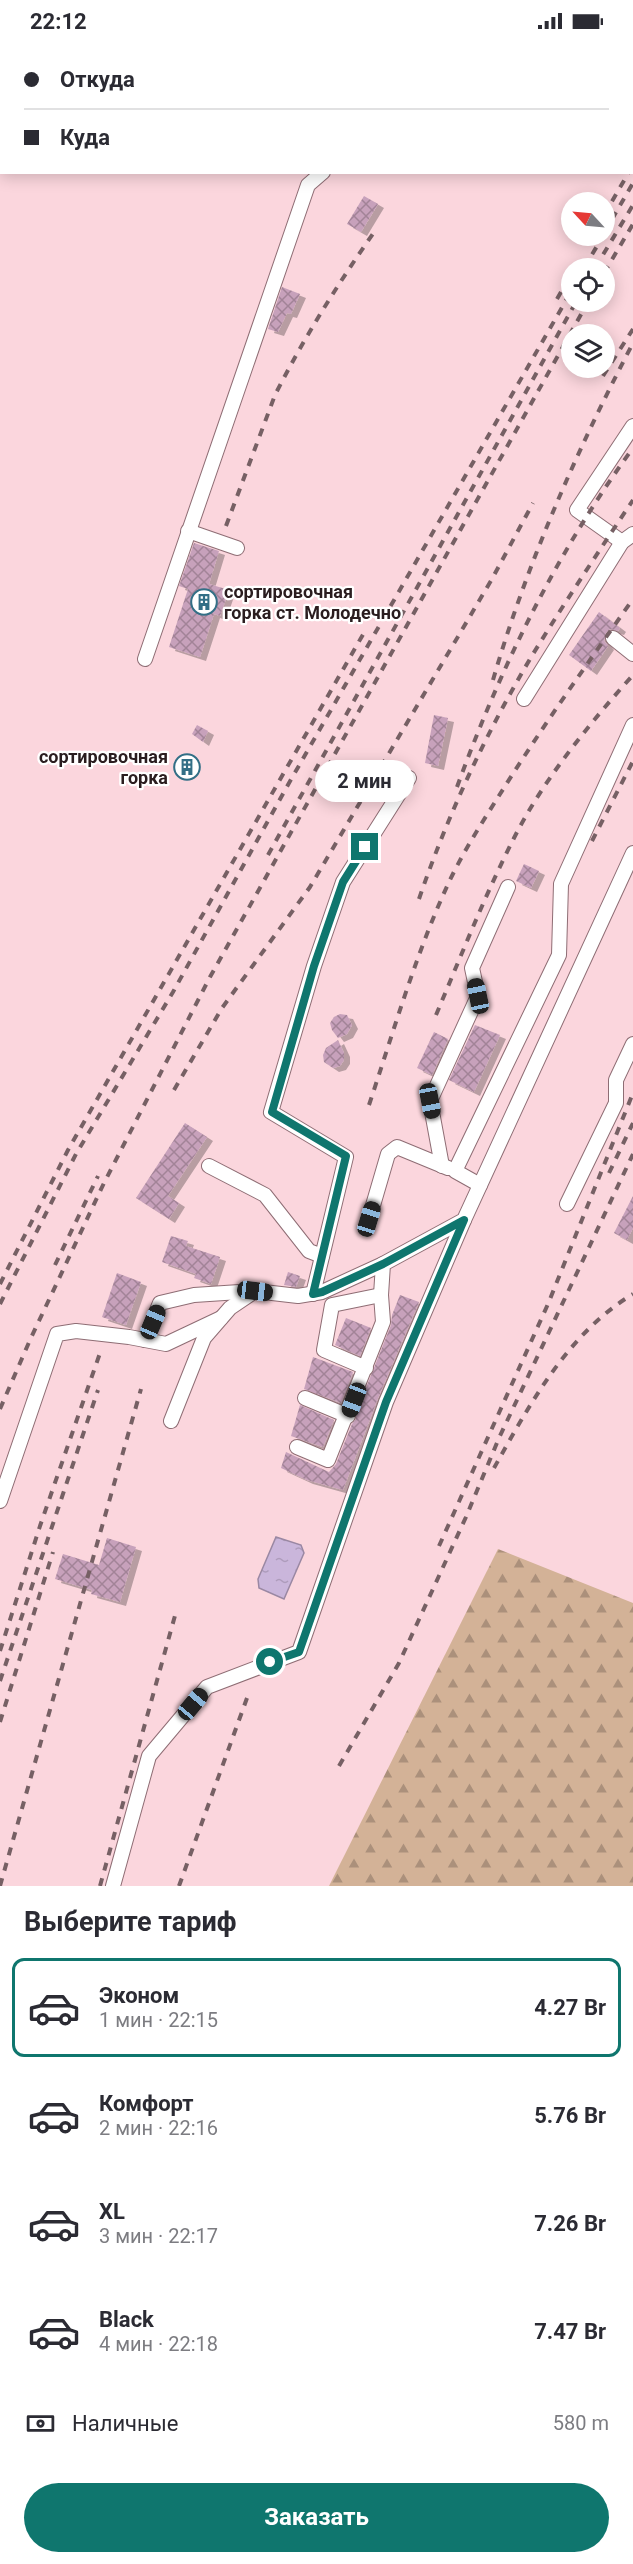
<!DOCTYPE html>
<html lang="ru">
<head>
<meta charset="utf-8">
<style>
	body { margin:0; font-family:Roboto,sans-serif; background:#f7f7f7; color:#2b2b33; height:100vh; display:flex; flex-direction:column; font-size:22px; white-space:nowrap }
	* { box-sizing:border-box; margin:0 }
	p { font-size:20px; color:#7c7c81 }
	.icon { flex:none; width:33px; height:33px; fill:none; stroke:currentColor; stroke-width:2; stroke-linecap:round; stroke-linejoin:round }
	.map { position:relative; height:1844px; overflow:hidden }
	.sheet { display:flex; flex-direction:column; background:#fff; flex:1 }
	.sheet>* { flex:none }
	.banner { position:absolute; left:0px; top:0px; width:633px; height:132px; box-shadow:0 3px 15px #0003; display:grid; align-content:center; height:132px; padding:0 24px; background:#fff }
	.needle { width:39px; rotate:296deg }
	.tools { position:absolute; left:561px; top:150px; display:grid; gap:12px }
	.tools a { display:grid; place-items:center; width:54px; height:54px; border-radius:50%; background:#fff; box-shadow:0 3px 15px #0003; font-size:30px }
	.end { position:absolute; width:27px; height:27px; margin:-14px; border:8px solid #0f766e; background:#fff; box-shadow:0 0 0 3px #fff }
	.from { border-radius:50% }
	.bubble { position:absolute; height:42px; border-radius:21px; background:#fff; box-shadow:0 3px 15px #0003; font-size:20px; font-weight:700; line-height:42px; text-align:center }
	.car { position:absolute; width:18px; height:36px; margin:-18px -9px; border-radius:8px; box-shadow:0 0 4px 2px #0007; background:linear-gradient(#222 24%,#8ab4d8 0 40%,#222 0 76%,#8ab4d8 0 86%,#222 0) }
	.banner b { display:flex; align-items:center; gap:21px; height:57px; font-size:22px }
	.banner b+b { border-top:2px solid #e1e1e2 }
	.banner i { width:15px; height:15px; background:#2b2b33 }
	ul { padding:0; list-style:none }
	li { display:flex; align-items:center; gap:18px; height:99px; margin:0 12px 9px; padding:0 12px; border:3px solid transparent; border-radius:12px }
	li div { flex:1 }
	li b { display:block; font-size:22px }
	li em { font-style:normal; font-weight:700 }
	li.active { border-color:#0f766e }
	li>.icon { width:54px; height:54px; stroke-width:1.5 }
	h2 { padding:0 24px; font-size:27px; line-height:72px }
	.pay { display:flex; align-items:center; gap:15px; height:66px; padding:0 24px; font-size:22px }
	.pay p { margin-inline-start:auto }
	.primary-button { display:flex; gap:12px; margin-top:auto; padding:12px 24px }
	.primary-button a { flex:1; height:69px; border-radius:36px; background:#0f766e; color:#fff; font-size:24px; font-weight:700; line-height:69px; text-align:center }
	.status { display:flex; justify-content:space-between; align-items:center; height:42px; padding:0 30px; background:#fff; direction:ltr }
	.status svg { height:16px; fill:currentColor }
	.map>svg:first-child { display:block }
</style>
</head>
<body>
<div class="status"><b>22:12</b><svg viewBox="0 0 49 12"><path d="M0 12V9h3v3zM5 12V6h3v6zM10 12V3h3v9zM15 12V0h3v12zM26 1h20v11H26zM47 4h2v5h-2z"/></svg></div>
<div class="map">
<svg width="633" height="1844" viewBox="0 0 633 1844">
	<defs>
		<pattern id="forest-firs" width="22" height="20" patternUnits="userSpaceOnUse" patternTransform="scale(1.5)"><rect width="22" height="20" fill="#d3b297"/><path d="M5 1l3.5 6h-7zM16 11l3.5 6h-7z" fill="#ab907b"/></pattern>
		<pattern id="water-ripples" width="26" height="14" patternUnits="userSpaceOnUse" patternTransform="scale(1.5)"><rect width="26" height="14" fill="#cab6db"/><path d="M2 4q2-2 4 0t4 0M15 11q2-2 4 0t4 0" fill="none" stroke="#ae9cbc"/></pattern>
		<pattern id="building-cross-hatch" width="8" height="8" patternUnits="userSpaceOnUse" patternTransform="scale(1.5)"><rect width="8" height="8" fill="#c7a1bb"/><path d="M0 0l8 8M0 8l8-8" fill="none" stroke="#a28397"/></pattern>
		<filter id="shadow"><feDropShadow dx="6" dy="4" stdDeviation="0" flood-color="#0004"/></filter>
	</defs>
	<rect width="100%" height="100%" fill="#fbd6dd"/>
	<path fill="url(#forest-firs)" d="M498 1507 633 1561V1844H329Z"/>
	<path fill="url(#water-ripples)" stroke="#9a88a3" stroke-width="1.5" d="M276 1495 301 1503 304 1511 284 1557 259 1546 258 1537Z"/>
	<g fill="url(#building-cross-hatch)" filter="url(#shadow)">
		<path d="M364 154 378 162 361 190 347 182Z"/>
		<path d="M282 245 300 252 291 272 287 271 278 290 268 287Z"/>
		<path d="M194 501 219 509 209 542 229 548 220 574 214 572 200 615 169 605 188 547 179 544Z"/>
		<path d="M599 570 620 586 618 589 610 587 606 591 604 599 608 604 591 629 569 613Z"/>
		<path d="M434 673 448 676 438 724 425 721Z"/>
		<path d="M197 683 208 689 203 700 192 692Z"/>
		<path d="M524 822 539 829 531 846 516 839Z"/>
		<path d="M340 972 347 973 352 983 347 992 338 996 332 988 330 981 334 975Z"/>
		<path d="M475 983 500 993 474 1050 449 1038Z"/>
		<path d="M434 990 448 997 432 1033 417 1026Z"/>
		<path d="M338 998 344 1011V1018L340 1024 333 1026 324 1020 323 1013 326 1006Z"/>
		<path d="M185 1081 207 1095 168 1154 179 1161 169 1177 136 1156Z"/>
		<path d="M633 1154V1186L627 1198 614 1191Z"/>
		<path d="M171 1194 188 1199 186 1204 220 1215 211 1242 194 1236 196 1232 162 1220Z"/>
		<path d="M288 1230 300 1234 296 1245 284 1243Z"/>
		<path d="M117 1231 141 1240 126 1283 102 1275Z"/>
		<path d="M400 1253 419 1260 378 1356 343 1448 307 1438 281 1426 286 1410 329 1430 336 1422 352 1382 356 1377V1371L391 1283 392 1273Z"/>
		<path d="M346 1276 371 1286 360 1314 335 1303Z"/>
		<path d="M313 1315 353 1330 341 1361 304 1347Z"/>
		<path d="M300 1363 334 1378 323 1405 291 1394Z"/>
		<path d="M107 1496 136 1505 120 1560 91 1552 92 1548 55 1537 63 1512 99 1523Z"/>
	</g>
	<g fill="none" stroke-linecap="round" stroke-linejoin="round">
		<g stroke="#8e6d74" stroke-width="16">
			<g id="minor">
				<path d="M462 2 463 0"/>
				<path d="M188 489 237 506"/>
				<path d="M622 500 577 468 633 384"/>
				<path d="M613 596 633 612"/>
				<path d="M145 617 308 143 323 130"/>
				<path d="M524 657 622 500 633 492"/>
				<path d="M209 1124 265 1153 309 1209 322 1214"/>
				<path d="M442 1124 430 1059 478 954 472 926 508 845"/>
				<path d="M480 1143 455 1129 559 913 561 842 633 683"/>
				<path d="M567 1162 616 1061V1038L633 1002"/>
				<path d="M369 1177 388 1112 397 1105 448 1126"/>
				<path d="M313 1252 346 1115 271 1070 314 924 343 840 409 736"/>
				<path d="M145 1298 160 1261 194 1253 255 1249"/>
				<path d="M366 1326 324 1308 332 1263 381 1253"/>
				<path d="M305 1356 348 1374"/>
				<path d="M171 1379 204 1296 230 1266 255 1249 298 1254 322 1250 383 1222"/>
				<path d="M297 1405 328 1418 383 1280 381 1253 383 1222 464 1178 633 811"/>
				<path d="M0 1459 57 1292 76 1289 129 1295 166 1302 221 1276"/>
				<path d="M113 1844 149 1714 207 1645 299 1610 386 1360 464 1178"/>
			</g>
		</g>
		<use href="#minor" stroke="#fff" stroke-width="14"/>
		<g stroke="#766064" stroke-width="4" stroke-dasharray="8 8" stroke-linecap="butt">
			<path d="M604 173 629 130"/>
			<path d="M604 191 633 141"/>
			<path d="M584 226 603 194"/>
			<path d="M595 226 633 163"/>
			<path d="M604 231 633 182"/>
			<path d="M557 257 572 231"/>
			<path d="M603 334 633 287"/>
			<path d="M226 484 275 353C305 294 339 240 377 186"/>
			<path d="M493 638C527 521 577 408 633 301"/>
			<path d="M457 745C501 624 557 510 633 406"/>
			<path d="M592 799 633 719"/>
			<path d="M268 813 576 260"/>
			<path d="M419 857C448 772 487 689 533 612 565 560 599 509 633 458"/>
			<path d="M436 973C461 914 485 853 514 796 543 738 590 681 633 633"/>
			<path d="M174 1048 222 966 310 845 492 537 533 461"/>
			<path d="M369 1063C394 988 416 911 449 840 465 806 487 773 507 741 547 678 590 618 633 557"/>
			<path d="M609 1131 633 1081"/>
			<path d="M55 1223 98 1134"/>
			<path d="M0 1242 68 1108 365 589"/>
			<path d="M0 1262 76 1112 173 950 289 741 572 248"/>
			<path d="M0 1367 30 1298 104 1141 210 935 588 260"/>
			<path d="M494 1426C530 1362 568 1291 633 1252"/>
			<path d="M439 1504 548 1262 633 1051"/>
			<path d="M0 1609 40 1484 100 1311"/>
			<path d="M0 1639 98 1348"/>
			<path d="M0 1680 53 1510"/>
			<path d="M339 1724 399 1621 466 1475 499 1396 633 1112"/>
			<path d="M0 1844 141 1347"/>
			<path d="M100 1844 176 1570"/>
			<path d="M179 1844 247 1656"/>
		</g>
	</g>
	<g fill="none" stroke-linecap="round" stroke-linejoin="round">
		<path stroke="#0f766e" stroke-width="8" d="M270 1620 299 1610 386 1360 464 1178 383 1222 322 1250 313 1252 346 1114 272 1070 314 924 343 840 365 805"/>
	</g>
	<defs>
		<g id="building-ring" transform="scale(1.35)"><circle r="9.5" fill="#fff" stroke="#336f86" stroke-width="1.5"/><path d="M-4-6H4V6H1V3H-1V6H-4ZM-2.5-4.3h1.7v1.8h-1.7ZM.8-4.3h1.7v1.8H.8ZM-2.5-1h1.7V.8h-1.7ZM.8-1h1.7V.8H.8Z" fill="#336f86"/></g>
	</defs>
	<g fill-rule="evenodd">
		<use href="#building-ring" x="204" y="560"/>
		<use href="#building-ring" x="187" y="725"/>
	</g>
	<g text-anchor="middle" stroke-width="4.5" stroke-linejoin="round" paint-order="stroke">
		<g font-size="18" font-weight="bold" fill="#2a1d1f" stroke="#fff" text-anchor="start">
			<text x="224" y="556">сортировочная<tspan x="224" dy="21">горка ст. Молодечно</tspan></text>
			<text x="168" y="721" text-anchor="end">сортировочная<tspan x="168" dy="21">горка</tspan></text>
		</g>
	</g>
</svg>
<div class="tools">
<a><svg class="needle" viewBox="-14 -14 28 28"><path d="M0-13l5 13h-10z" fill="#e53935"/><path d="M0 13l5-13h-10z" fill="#7c7c81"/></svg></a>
<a><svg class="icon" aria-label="locate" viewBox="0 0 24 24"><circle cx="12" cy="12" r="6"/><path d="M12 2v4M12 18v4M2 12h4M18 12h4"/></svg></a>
<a><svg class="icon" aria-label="layers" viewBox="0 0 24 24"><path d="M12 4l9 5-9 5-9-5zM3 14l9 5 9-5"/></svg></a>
</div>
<i class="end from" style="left:270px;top:1620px"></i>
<i class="end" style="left:365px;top:805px"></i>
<div class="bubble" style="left:315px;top:718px;width:99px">2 мин</div>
<i class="car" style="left:478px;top:954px;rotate:348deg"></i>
<i class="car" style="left:430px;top:1059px;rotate:169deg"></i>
<i class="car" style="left:369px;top:1177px;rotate:17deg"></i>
<i class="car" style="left:255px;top:1249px;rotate:97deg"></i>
<i class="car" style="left:153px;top:1280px;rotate:23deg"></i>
<i class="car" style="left:354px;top:1358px;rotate:201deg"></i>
<i class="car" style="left:193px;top:1662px;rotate:40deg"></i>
<div class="banner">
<b><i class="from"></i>Откуда</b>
<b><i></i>Куда</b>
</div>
</div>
<section class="sheet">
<h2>Выберите тариф</h2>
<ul>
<li class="active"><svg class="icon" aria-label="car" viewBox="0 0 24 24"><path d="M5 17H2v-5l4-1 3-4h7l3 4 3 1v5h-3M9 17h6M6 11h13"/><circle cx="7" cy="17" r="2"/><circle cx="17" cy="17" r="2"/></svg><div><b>Эконом</b><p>1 мин · 22:15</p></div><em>4.27 Br</em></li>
<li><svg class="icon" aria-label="car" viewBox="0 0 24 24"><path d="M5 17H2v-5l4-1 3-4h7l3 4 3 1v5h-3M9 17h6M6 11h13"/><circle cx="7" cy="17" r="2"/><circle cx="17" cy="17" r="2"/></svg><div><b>Комфорт</b><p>2 мин · 22:16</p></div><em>5.76 Br</em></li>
<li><svg class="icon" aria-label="car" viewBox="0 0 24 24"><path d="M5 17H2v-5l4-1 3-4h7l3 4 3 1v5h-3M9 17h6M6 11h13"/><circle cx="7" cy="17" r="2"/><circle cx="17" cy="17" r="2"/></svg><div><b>XL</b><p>3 мин · 22:17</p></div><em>7.26 Br</em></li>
<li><svg class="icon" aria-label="car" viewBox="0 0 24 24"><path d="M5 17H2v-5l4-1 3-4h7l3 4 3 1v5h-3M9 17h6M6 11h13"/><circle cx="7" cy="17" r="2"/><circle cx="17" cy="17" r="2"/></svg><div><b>Black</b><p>4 мин · 22:18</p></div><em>7.47 Br</em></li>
</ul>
<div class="pay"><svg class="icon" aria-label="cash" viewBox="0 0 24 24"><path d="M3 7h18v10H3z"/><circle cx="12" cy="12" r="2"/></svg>Наличные<p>580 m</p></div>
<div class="primary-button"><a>Заказать</a></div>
</section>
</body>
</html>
